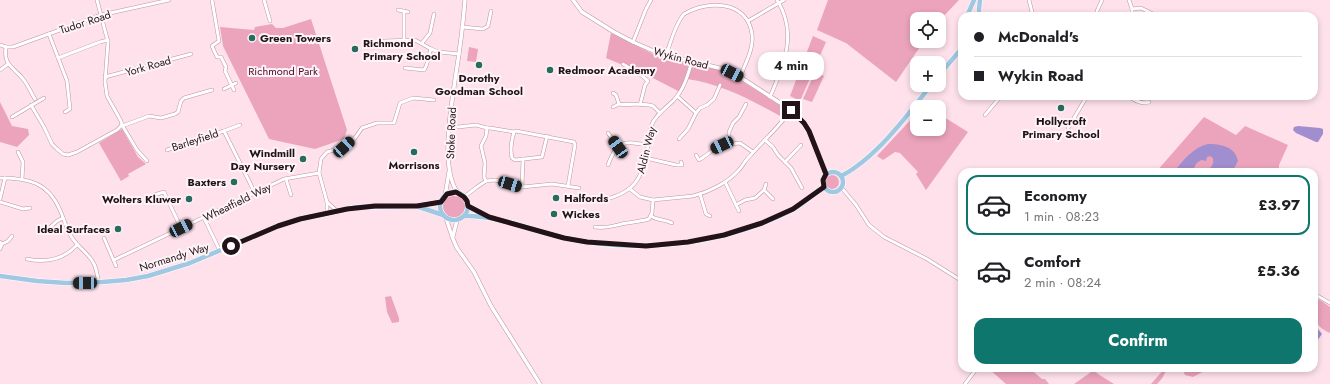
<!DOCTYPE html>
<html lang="en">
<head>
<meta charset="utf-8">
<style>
	body { margin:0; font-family:Jost,sans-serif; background:#f2f2f2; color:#202124; height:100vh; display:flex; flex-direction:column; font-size:15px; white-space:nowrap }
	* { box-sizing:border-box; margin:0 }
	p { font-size:13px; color:#757577 }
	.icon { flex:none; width:22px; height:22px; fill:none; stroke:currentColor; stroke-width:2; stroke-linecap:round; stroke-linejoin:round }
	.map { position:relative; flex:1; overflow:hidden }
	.drawer { position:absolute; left:958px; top:168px; width:360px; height:204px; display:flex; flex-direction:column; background:#fff; border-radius:12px; box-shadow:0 2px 6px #0003 }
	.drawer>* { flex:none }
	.top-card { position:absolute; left:958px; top:12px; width:360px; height:88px; border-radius:12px; box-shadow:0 2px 6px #0003; display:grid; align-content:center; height:88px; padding:0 16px; background:#fff }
	.controls { position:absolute; left:910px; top:12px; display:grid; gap:8px }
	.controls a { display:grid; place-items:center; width:36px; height:36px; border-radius:8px; background:#fff; box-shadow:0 2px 6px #0003; font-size:20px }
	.end { position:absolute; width:18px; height:18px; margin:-9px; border:5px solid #231319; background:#fff; box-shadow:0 0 0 2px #fff }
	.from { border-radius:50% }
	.bubble { position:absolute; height:28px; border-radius:12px; background:#fff; box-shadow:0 2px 6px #0003; font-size:13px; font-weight:700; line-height:28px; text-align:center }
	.car { position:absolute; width:12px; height:24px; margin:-12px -6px; border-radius:5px; box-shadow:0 0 3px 1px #0007; background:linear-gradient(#222 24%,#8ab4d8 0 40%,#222 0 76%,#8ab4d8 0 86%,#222 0) }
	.top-card b { display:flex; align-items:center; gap:14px; height:38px; font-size:15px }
	.top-card b+b { border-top:1px solid #e0e0e0 }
	.top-card i { width:10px; height:10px; background:#202124 }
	ul { padding:7px 0 0; list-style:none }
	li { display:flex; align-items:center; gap:12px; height:60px; margin:0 8px 6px; padding:0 8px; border:2px solid transparent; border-radius:12px }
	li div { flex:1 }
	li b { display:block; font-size:15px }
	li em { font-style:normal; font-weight:700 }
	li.active { border-color:#0f766e }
	li>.icon { width:36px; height:36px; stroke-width:1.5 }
	.action { display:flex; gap:8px; margin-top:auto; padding:8px 16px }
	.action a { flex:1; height:46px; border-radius:12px; background:#0f766e; color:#fff; font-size:16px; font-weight:700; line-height:46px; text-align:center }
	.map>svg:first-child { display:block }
</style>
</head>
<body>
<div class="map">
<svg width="1330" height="384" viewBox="0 0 1330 384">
	<rect width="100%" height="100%" fill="#fee1ea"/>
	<g fill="#eba4bc">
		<path d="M828 0H959L939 21V19H917V41H924L896 82 846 43 817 30Z"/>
		<path d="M311 19 347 130 344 139 315 149 269 139 223 46 220 27 254 30 255 27 272 24 276 28H283Z"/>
		<path d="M611 33 659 57 689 63 719 70 737 78 787 110 782 117C751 100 722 84 687 79L680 92 651 77 606 58Z"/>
		<path d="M813 36 826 42 800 101 790 96Z"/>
		<path d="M469 47 478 49 476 62 467 61Z"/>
		<path d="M815 72 824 76 812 102 803 99Z"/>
		<path d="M0 102 12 126 28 129 29 135 17 147 0 142Z"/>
		<path d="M917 113V129H939V114L968 132 926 190 916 174 918 172 900 153 895 152 883 160 877 156Z"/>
		<path d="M1204 117 1236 135 1245 126 1288 145 1279 165V172H1156Z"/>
		<path d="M122 129 138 157 146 164 128 174 129 176 121 181 99 143Z"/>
		<circle cx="832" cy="182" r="7"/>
		<circle cx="454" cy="207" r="11"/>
		<path d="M391 296 399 318V322L392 323 387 312 385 297Z"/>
		<path d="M1314 297 1323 302 1330 307V333C1312 325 1314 315 1314 297Z"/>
		<path d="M988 368H1029L1042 379H1045L1049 384H1006Z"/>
		<path d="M1165 368H1167C1164 375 1163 378 1157 384H1151Z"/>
		<path d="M1188 368H1210L1193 377 1185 375 1184 373V370Z"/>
		<path d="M1094 370 1098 374 1114 384H1074Z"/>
	</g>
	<g fill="#a18ece" fill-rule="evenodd">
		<path d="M1298 126 1320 128 1323 129V134L1318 142H1316L1296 133 1293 130 1294 127Z"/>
		<path d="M1208 144C1220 144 1235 146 1238 161L1232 172H1174C1182 161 1194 147 1208 144ZM1210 156 1213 158C1215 170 1204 172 1194 170 1195 164 1197 162 1202 160L1206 161 1207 157Z"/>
		<path d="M1314 324 1322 334 1314 345Z"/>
	</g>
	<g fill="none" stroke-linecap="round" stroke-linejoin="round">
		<g stroke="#c093a1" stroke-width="4">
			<g id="minor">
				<path d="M97 0 108 42 105 82 107 96 121 121 122 125 137 150 147 161"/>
				<path d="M212 0 219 41 212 46 217 57H221L226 67 225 71 234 90"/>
				<path d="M264 0 270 21"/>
				<path d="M1029 0 1033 16"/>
				<path d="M1129 0 1132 9V16"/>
				<path d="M1132 9 1141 8 1157 16"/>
				<path d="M398 10 408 12"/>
				<path d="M404 11V40"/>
				<path d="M1097 11 1102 0"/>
				<path d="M748 21 784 0"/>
				<path d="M462 27 483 29 488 26 491 11"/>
				<path d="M49 34 67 81 70 109 65 112"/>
				<path d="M384 41 415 40 431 49 439 52 459 54"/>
				<path d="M633 42 646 9 651 0"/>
				<path d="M422 43 430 33 434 14"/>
				<path d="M0 45 6 47H13L101 15 169 0"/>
				<path d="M6 47C3 66 14 67 23 79 28 85 31 93 35 99"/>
				<path d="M666 55C671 42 675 24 684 14 707 0 747 0 752 34 754 49 745 64 740 77"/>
				<path d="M58 58 100 42 108 40"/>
				<path d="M623 64 640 74 648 81 645 85 640 105"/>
				<path d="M405 68 424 70C428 65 428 56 431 49"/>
				<path d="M0 70 8 64"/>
				<path d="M105 77 191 54"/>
				<path d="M224 89 236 83"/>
				<path d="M613 93 616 95 619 104C630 106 643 102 653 106 655 108 658 111 660 113"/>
				<path d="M677 96 696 113"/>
				<path d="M1128 96C1134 100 1142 105 1149 102"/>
				<path d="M770 97C784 64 798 33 777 0"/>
				<path d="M31 105 44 127 52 144 57 149 63 154 68 155 77 152 117 130 122 125"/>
				<path d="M613 107 619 104"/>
				<path d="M985 115 1001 96"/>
				<path d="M12 117 44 98"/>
				<path d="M122 125H125L149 116 161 118 175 114 178 112 181 101 184 98 212 90"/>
				<path d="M458 127 476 125 487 128"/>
				<path d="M487 128H490L514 132C511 141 510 149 512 158L515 160 542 157 547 136"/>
				<path d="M1068 128 1087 96"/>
				<path d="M224 131 240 125"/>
				<path d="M514 132 516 131 574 142 575 145 568 186"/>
				<path d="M608 133 618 147"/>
				<path d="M679 139 688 129 696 113 700 108 707 105 714 99 720 85"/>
				<path d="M765 140 773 147 778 155 791 168 802 188"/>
				<path d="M729 144V132L733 123 739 117 746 104"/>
				<path d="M167 150 224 131 255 193"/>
				<path d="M18 152 23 162 22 179"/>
				<path d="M696 155 699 160C705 157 709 152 715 149 722 144 731 144 740 143L753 152"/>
				<path d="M646 158 676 165H682L681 162"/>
				<path d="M785 162 801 145"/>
				<path d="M608 165C617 140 624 141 648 145"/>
				<path d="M0 178C28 178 48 182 60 210 64 219 66 228 71 236 77 247 89 253 94 264 97 270 97 276 99 282"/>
				<path d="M286 179 291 195"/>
				<path d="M486 181 484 177 485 163 481 146 486 136 487 128"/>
				<path d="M725 182 739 211"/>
				<path d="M522 187 523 159"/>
				<path d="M841 187 856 205 869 225 884 237 927 259 962 281"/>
				<path d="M630 189 640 197 653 200 693 196C709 192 727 183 738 171 743 166 745 160 750 156 763 141 779 127 791 110"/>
				<path d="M764 190 766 184"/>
				<path d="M700 194 706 214 710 216"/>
				<path d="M154 195 164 192 181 228"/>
				<path d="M464 197 477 187 486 181 495 180 522 187 552 184 579 188"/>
				<path d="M0 199 5 178"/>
				<path d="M597 201C633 195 643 180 648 146 649 138 649 129 653 122 658 113 667 107 674 100 684 89 688 75 692 61"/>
				<path d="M0 202 23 209 30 208"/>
				<path d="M327 202 337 211"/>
				<path d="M736 205 745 200 755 198 764 190 773 199"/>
				<path d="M327 213V202L319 173 321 159 327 152 344 147 355 138 362 128 377 123H394L400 103 413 98 434 100"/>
				<path d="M651 216C658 221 665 219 672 223"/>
				<path d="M204 218 220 251"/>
				<path d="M595 227C608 229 615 225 627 223 634 222 642 221 649 219L652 213 653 200"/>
				<path d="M45 232 57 221 63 218"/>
				<path d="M104 238 116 266"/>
				<path d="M0 242 2 244 0 249"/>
				<path d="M2 244 8 241 12 236"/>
				<path d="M27 259C46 263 63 260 77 245"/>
				<path d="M114 260 284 179 319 173"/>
				<path d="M1314 294 1330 303"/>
				<path d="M965 384 977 368"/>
			</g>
		</g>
		<g stroke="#c093a1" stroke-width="4.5">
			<g id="tertiary">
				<path d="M573 0 582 12 614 32 633 42 658 53 723 69 740 77 791 110 804 123 809 131 824 170 826 174"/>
				<path d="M458 193C439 168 452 103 456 73 460 49 463 24 465 0"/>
				<path d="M445 196 449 172"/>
				<path d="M446 218 453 239 457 248 474 272 491 306 540 384"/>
				<path d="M453 236 457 220"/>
			</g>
		</g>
		<g stroke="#fff" stroke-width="5.5">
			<g id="primary">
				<path d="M967 16 974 0"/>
				<path d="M979 16V9L980 0"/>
				<path d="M939 75 962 48"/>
				<circle cx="833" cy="182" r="10"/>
				<path d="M841 176C876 158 907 116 931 85"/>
				<circle cx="454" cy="206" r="14"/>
				<path d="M468 206 485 216"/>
				<path d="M419 207 443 215"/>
				<path d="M464 216C499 215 531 231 565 238 639 254 724 245 792 210 803 204 813 194 824 187"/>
				<path d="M0 276 37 281 66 283 102 282 126 280 148 276 190 263 278 226 300 219 358 207 417 206 441 202"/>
			</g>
		</g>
		<use href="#minor" stroke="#fff" stroke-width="3"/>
		<use href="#tertiary" stroke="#fff" stroke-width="3.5"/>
		<use href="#primary" stroke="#a0c8e2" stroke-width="4.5"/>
	</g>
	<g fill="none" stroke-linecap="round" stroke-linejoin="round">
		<path stroke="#231319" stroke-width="5" d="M231 246 278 226 300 219 347 209 375 206H417L441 202 447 194 456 192 464 197 467 201 468 206 489 217 564 238 587 242 646 246 688 242 724 235 762 223 793 209 824 187 823 180 826 174 809 131 804 123 791 110"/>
	</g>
	<g fill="#266b5d" stroke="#fef4f7" stroke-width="1.5">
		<circle cx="252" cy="38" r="4"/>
		<circle cx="355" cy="49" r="4"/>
		<circle cx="479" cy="65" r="4"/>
		<circle cx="550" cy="70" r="4"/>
		<circle cx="1061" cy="108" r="4"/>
		<circle cx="414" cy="152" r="4"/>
		<circle cx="303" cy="159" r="4"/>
		<circle cx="234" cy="182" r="4"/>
		<circle cx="556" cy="198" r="4"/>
		<circle cx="189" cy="199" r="4"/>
		<circle cx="554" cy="214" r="4"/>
		<circle cx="118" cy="229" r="4"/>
	</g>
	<g text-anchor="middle" stroke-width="4" stroke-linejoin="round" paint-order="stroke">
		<g font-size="11" fill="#231319" stroke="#fef4f7">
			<text transform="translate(85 22) rotate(-18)" y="4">Tudor Road</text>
			<text transform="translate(681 58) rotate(15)" y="4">Wykin Road</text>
			<text transform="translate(148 66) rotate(-16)" y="4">York Road</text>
			<text transform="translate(451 133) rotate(-88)" y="4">Stoke Road</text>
			<text transform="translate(195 140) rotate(-18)" y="4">Barleyfield</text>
			<text transform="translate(646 150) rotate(-76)" y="4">Aldin Way</text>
			<text transform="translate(237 202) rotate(-26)" y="4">Wheatfield Way</text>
			<text transform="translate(174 257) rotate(-17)" y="4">Normandy Way</text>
		</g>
		<g font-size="11" font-weight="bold" fill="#231319" stroke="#fef4f7" text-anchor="start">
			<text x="260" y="42">Green Towers</text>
			<text x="363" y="47">Richmond<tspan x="363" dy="13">Primary School</tspan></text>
			<text x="558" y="74">Redmoor Academy</text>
			<text x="479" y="82" text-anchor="middle">Dorothy<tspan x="479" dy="13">Goodman School</tspan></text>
			<text x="1061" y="125" text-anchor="middle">Hollycroft<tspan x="1061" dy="13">Primary School</tspan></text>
			<text x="295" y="157" text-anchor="end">Windmill<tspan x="295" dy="13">Day Nursery</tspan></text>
			<text x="414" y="169" text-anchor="middle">Morrisons</text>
			<text x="226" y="186" text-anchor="end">Baxters</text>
			<text x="564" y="202">Halfords</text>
			<text x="181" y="203" text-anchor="end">Wolters Kluwer</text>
			<text x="562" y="218">Wickes</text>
			<text x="110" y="233" text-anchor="end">Ideal Surfaces</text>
		</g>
		<g font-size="11" fill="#4c0a29" stroke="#fef4f7">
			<text x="283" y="75">Richmond Park</text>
		</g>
	</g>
</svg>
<div class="controls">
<a><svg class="icon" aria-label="locate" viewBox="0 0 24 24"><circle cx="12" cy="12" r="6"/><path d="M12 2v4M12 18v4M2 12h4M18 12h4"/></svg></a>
<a>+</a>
<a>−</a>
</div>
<i class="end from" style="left:231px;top:246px"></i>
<i class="end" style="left:791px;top:110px"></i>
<div class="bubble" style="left:758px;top:52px;width:66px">4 min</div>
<i class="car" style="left:732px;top:73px;rotate:117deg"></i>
<i class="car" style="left:722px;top:145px;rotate:245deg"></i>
<i class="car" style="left:344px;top:147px;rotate:48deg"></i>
<i class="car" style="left:618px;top:147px;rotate:325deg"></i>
<i class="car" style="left:510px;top:184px;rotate:107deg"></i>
<i class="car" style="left:181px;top:228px;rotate:64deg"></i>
<i class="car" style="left:85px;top:283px;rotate:269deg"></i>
<div class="top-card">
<b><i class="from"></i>McDonald's</b>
<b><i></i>Wykin Road</b>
</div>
<section class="drawer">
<ul>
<li class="active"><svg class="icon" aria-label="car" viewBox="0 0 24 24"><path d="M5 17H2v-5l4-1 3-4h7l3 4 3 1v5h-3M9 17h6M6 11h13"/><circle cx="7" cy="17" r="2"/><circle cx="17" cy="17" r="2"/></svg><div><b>Economy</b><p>1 min · 08:23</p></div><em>£3.97</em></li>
<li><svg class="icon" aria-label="car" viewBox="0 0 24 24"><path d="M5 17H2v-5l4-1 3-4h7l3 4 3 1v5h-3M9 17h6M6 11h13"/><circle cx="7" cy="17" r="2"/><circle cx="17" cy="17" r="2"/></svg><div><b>Comfort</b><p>2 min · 08:24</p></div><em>£5.36</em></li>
</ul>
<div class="action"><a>Confirm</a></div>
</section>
</div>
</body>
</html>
